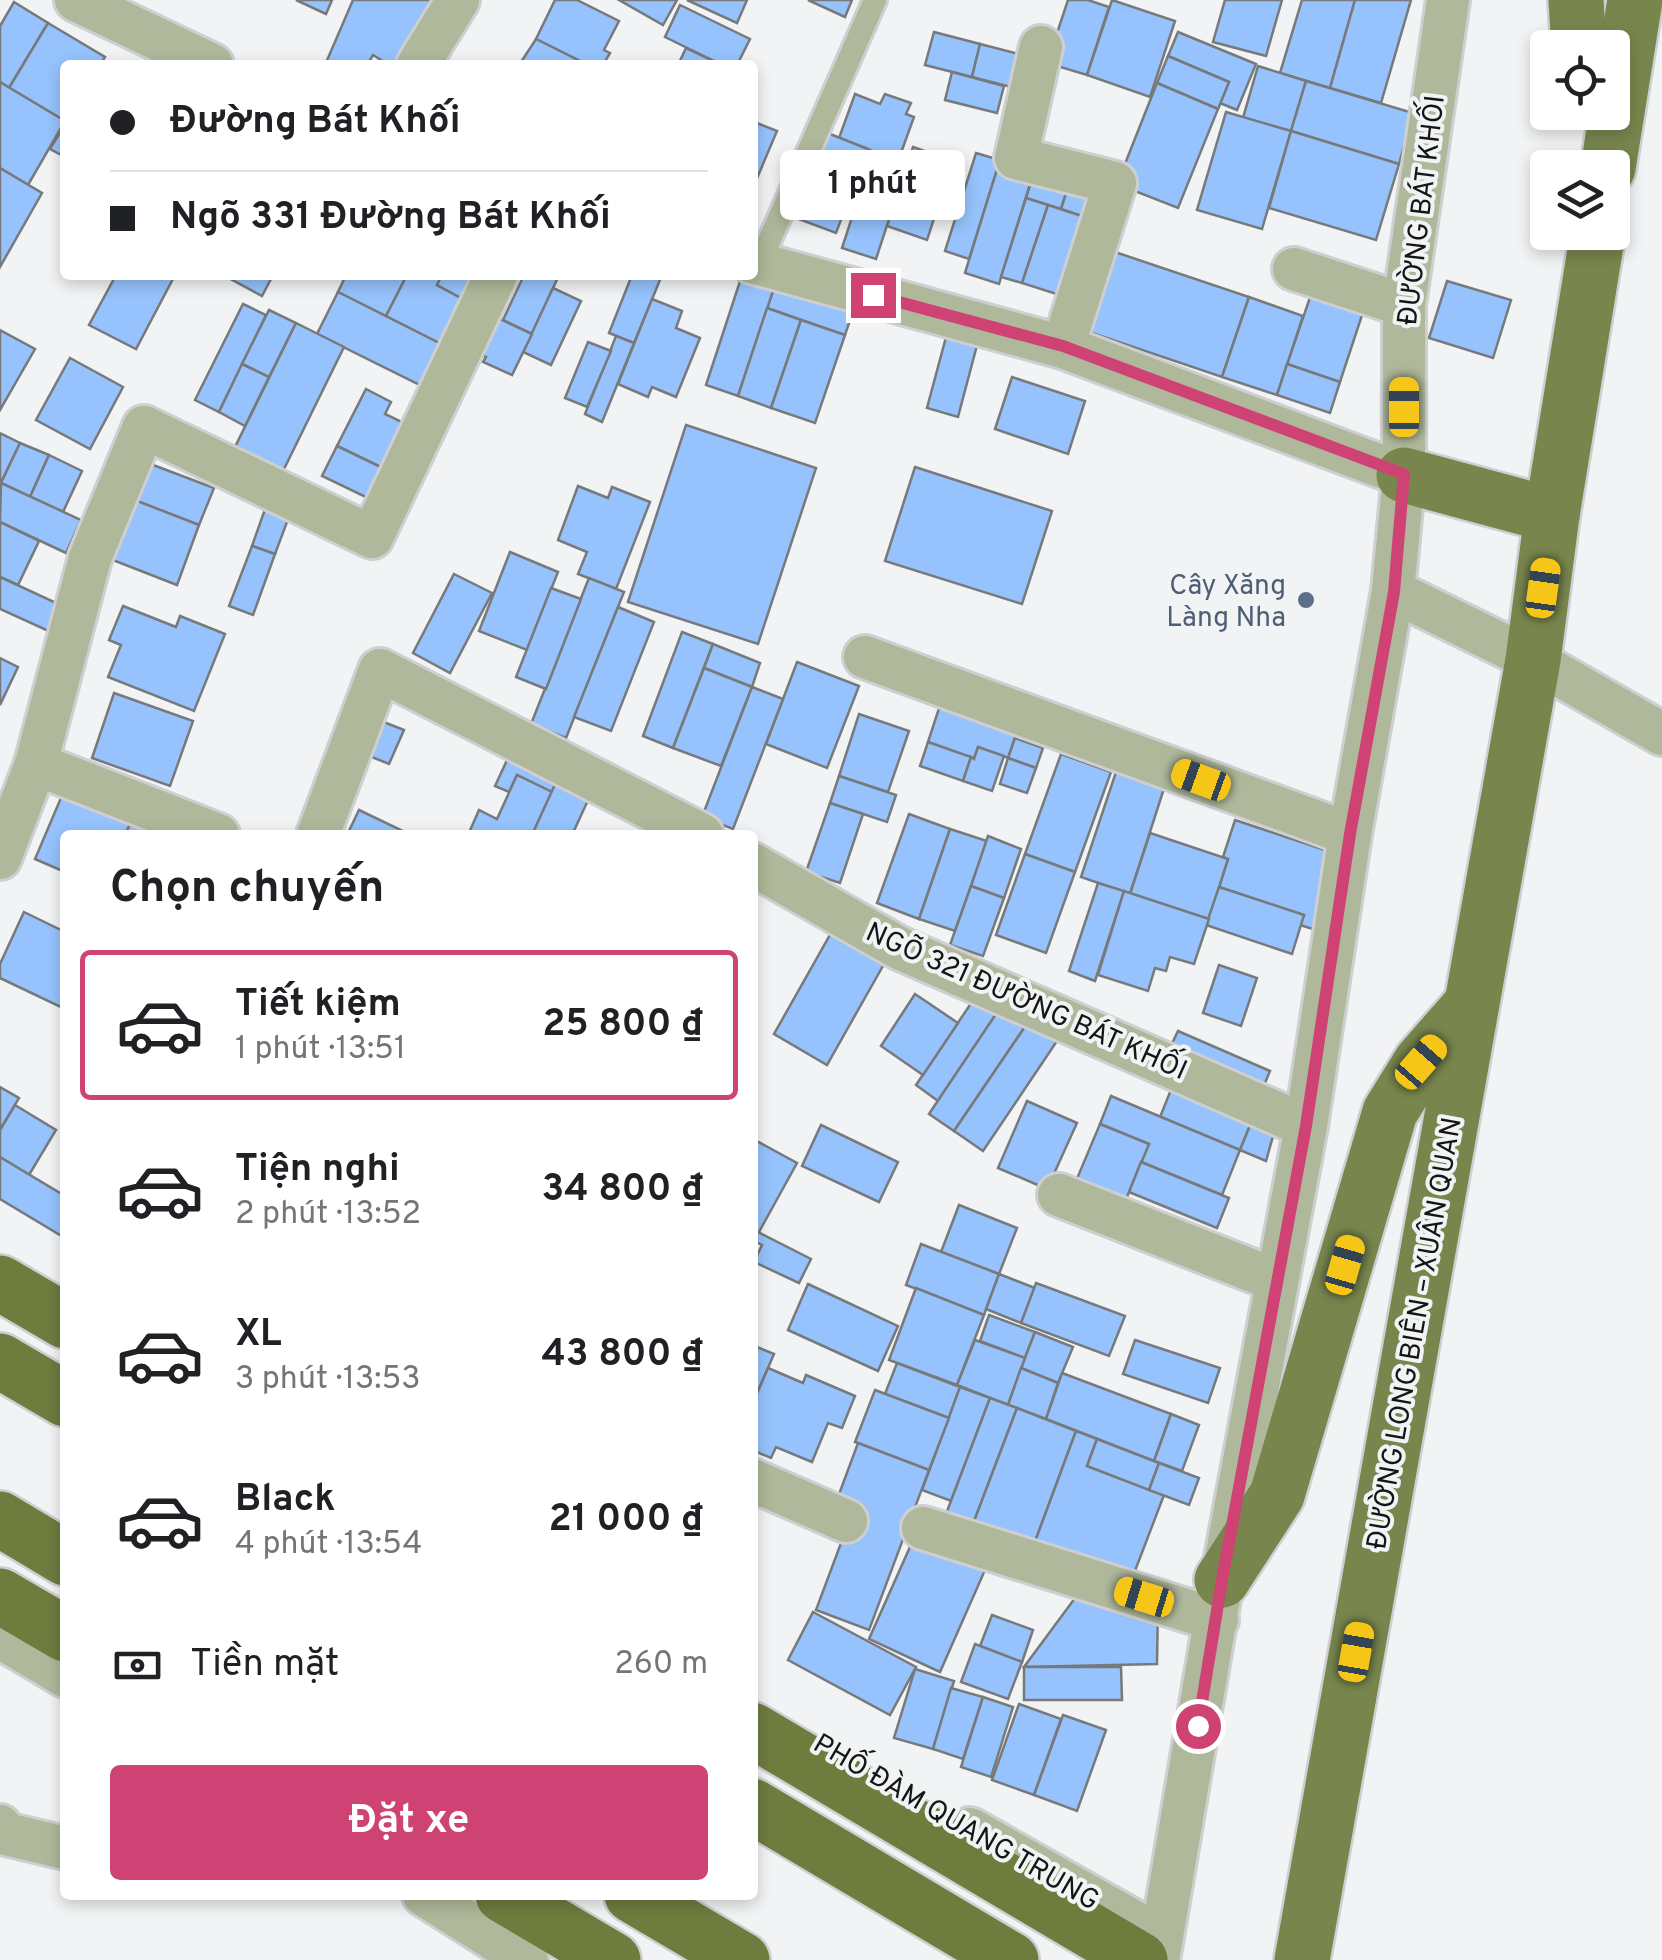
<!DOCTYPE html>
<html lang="vi">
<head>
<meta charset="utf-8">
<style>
	body { margin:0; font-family:Overpass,sans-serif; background:#f2f2f2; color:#202124; height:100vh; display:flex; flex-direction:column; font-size:38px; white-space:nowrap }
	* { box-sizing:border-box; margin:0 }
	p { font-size:32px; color:#757577 }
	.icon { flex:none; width:55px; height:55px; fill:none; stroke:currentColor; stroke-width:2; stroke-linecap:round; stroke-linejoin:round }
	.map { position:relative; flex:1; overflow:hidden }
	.side { position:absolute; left:60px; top:830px; width:698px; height:1070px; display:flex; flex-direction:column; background:#fff; border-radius:10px; box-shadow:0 5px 15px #0003 }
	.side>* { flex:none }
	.hud { position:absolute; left:60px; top:60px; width:698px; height:220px; border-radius:10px; box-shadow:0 5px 15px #0003; display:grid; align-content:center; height:220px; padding:0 50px; background:#fff }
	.fabs { position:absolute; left:1530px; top:30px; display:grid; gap:20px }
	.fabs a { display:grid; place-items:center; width:100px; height:100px; border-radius:10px; background:#fff; box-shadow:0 5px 15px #0003; font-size:50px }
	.end { position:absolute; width:45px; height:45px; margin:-22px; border:12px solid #ce4274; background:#fff; box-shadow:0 0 0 5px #fff }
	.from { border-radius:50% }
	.bubble { position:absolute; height:70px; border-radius:10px; background:#fff; box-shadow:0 5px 15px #0003; font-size:32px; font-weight:700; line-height:70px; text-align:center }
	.car { position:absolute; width:30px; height:60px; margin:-30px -15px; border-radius:12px; box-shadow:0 0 8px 2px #0007; background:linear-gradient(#f5c518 24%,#345 0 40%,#f5c518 0 76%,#345 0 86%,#f5c518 0) }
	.hud b { display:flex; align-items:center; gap:35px; height:95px; font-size:38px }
	.hud b+b { border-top:2px solid #e0e0e0 }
	.hud i { width:25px; height:25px; background:#202124 }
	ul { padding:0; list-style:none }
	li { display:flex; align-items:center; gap:30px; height:150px; margin:0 20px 15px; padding:0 30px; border:5px solid transparent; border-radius:10px }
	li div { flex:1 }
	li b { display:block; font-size:38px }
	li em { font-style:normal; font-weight:700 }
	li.current { border-color:#ce4274 }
	li>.icon { width:90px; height:90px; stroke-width:1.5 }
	h2 { padding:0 50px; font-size:45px; line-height:120px }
	.pay { display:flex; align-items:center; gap:25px; height:110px; padding:0 50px; font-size:38px }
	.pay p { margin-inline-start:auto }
	.button { display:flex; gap:20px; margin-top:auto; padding:20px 50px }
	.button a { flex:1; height:115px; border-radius:10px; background:#ce4274; color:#fff; font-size:40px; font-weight:700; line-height:115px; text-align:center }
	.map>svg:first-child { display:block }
</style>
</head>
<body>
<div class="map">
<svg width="1662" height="1960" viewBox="0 0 1662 1960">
	<rect width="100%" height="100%" fill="#f1f3f4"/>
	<g fill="#96c3fd" stroke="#77797a" stroke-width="2.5">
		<path d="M296 0H332L326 14Z"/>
		<path d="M353 0H446L407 65H389L373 55 367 65H325Z"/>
		<path d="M555 0H577L619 21 604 50 610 53 603 65H588L536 39Z"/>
		<path d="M619 0H677L663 25Z"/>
		<path d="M687 0H747L737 23Z"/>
		<path d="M808 0H852L845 17Z"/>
		<path d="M1068 0H1088L1109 7 1087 75 1047 63Z"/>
		<path d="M1112 0 1175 21 1150 97 1087 75Z"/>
		<path d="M1225 0H1282L1266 56 1213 42Z"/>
		<path d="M1302 0H1355L1330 88 1280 73Z"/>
		<path d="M1355 0H1411L1381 103 1330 88Z"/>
		<path d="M14 2 48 23 9 88 0 82V26Z"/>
		<path d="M680 5 750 39 737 65H722L665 37Z"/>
		<path d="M48 23 105 57 100 65H65V121L9 88Z"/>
		<path d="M934 32 980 44 972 77 925 65Z"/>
		<path d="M1178 32 1256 64 1237 110 1220 103 1229 82 1168 56Z"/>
		<path d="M536 39 588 65H519Z"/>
		<path d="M980 44 1035 58 1027 91 972 77Z"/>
		<path d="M686 48 722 65H678Z"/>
		<path d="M1168 56 1229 82 1218 109 1157 83Z"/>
		<path d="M1258 66 1306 81 1291 131 1243 118Z"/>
		<path d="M952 72 1004 86 997 113 945 100Z"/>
		<path d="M1306 81 1413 113 1399 164 1291 131Z"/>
		<path d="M0 82 65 121 28 185 0 168Z"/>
		<path d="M1157 83 1218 109 1178 208 1117 184Z"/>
		<path d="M855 94 880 104 885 94 911 103 906 114 914 117 898 161 839 138Z"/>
		<path d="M1226 112 1291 131 1262 229 1197 210Z"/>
		<path d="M752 121 777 131 752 190Z"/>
		<path d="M65 124V157L50 149Z"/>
		<path d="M820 130 868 149 836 233 788 215Z"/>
		<path d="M1291 131 1399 164 1376 240 1269 208Z"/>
		<path d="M913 147 953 161 927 240 887 226Z"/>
		<path d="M976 153 1000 160 969 259 945 251Z"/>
		<path d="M871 159 905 170 876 259 842 248Z"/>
		<path d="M1000 160 1034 171 999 284 965 273Z"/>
		<path d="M0 168 42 193 0 267Z"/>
		<path d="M1034 173 1069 184 1061 209 1026 198Z"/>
		<path d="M1069 184 1105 196 1097 221 1061 209Z"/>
		<path d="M1026 198 1048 205 1022 283 1001 277Z"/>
		<path d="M1048 205 1097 221 1072 299 1022 283Z"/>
		<path d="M1109 250 1249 297 1222 377 1083 330Z"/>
		<path d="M780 271 858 297 845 335 767 308Z"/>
		<path d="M116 275H175L136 349 89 325Z"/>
		<path d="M223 275H273L262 296Z"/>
		<path d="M346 275H407L386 316 338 292Z"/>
		<path d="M407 275H442L437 285 463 299 441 344 386 316Z"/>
		<path d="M442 275H475L463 299 437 285Z"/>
		<path d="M524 275H559L532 334 503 320Z"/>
		<path d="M632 275H662L634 343 609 333Z"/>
		<path d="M742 275 775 285 738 396 706 385Z"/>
		<path d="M1447 281 1511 300 1493 358 1429 338Z"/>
		<path d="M1315 283 1367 300 1340 382 1287 364Z"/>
		<path d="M553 288 581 301 551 365 523 352Z"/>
		<path d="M338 292 447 347 426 388 317 334Z"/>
		<path d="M1249 297 1303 316 1277 395 1222 377Z"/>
		<path d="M652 299 682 311 676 328 700 338 676 397 652 387 648 397 618 384Z"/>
		<path d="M243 304 266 315 219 412 195 400Z"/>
		<path d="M767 308 801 320 771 408 738 396Z"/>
		<path d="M269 310 296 323 269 377 242 364Z"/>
		<path d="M487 313 532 334 512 375 483 362 486 357 471 350Z"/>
		<path d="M801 320 845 335 815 423 771 408Z"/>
		<path d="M296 323 344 347 283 471 235 447Z"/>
		<path d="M949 326 980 334 958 417 927 408Z"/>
		<path d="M0 330 35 349 0 410Z"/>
		<path d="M616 336 634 343 602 422 585 414Z"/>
		<path d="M588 342 611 351 587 407 565 398Z"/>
		<path d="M70 358 123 387 90 449 36 420Z"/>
		<path d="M242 364 269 377 245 426 219 412Z"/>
		<path d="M1287 364 1340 382 1330 413 1277 395Z"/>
		<path d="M1012 377 1085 401 1068 454 995 429Z"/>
		<path d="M366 389 391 402 385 414 410 426 387 470 337 446Z"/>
		<path d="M686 425 816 468 758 644 628 602Z"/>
		<path d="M0 433 20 443 0 485Z"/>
		<path d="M20 443 49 455 30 497 1 483Z"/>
		<path d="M337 446 387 470 372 500 322 476Z"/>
		<path d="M49 455 82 471 63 512 30 497Z"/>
		<path d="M140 460 214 488 199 525 126 497Z"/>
		<path d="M915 467 1052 511 1022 604 885 561Z"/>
		<path d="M1 483 81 520 66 553 0 522Z"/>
		<path d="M578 486 608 498 612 487 650 502 616 589 578 574 587 552 558 540Z"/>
		<path d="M122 495 199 525 177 585 100 555Z"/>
		<path d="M269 498 293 506 275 554 252 546Z"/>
		<path d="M0 522 39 541 18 585 0 577Z"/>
		<path d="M252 546 275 554 253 615 229 606Z"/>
		<path d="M510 552 558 572 527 650 479 631Z"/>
		<path d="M454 574 492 593 450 673 413 653Z"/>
		<path d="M0 577 65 607 53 633 0 609Z"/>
		<path d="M589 578 624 592 566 738 531 724Z"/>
		<path d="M551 588 581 599 546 689 516 677Z"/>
		<path d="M123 606 176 627 180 616 225 634 194 711 108 677 121 645 109 640Z"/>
		<path d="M618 607 654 622 611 731 574 717Z"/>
		<path d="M682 632 713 644 673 748 643 736Z"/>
		<path d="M713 644 760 663 752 687 704 668Z"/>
		<path d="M0 658 18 667 0 705Z"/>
		<path d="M797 662 859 686 827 768 766 744Z"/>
		<path d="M704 668 752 687 721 766 673 748Z"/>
		<path d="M752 687 783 699 733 829 702 817Z"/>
		<path d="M114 693 193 721 170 786 92 758Z"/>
		<path d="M943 696 1020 723 1008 758 978 747 974 759 928 742Z"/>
		<path d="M859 714 909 731 888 792 839 776Z"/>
		<path d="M371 717 404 730 389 764 357 751Z"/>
		<path d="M1015 738 1043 748 1036 768 1008 758Z"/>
		<path d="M928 742 971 757 963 781 920 766Z"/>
		<path d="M515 743 556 782 552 792 517 775 509 792 495 786Z"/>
		<path d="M978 747 1004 756 992 791 963 781 971 757 974 759Z"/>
		<path d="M1061 754 1111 772 1075 872 1025 854Z"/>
		<path d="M1121 757 1169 773 1130 894 1081 877Z"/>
		<path d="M1008 758 1036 768 1027 793 1000 784Z"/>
		<path d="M517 775 552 792 532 835H468L479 810 497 819Z"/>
		<path d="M839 776 896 795 887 822 830 803Z"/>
		<path d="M69 779 137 809 125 835H65V872L35 859Z"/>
		<path d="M556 782 590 796 572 835H532Z"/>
		<path d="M830 803 863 814 840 883 806 872Z"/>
		<path d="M137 809 184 835H125Z"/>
		<path d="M359 810 403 831 401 835H347Z"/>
		<path d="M909 814 950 829 919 919 877 903Z"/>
		<path d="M1235 820 1325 850 1316 930 1300 925 1304 915 1219 887 1228 859 1223 857Z"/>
		<path d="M950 829 987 841 955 931 919 919Z"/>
		<path d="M1150 833 1228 859 1209 919 1130 894Z"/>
		<path d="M988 836 1021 849 1004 898 971 886Z"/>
		<path d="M1025 854 1075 872 1046 953 996 935Z"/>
		<path d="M1098 883 1124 891 1095 981 1069 971Z"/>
		<path d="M971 886 1004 898 983 956 950 945Z"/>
		<path d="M1219 887 1304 915 1292 954 1206 925Z"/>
		<path d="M1124 891 1209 919 1194 964 1170 957 1166 971 1155 968 1148 991 1098 975Z"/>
		<path d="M24 912 65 932V1009L0 978V964Z"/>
		<path d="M835 926 888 957 827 1065 774 1034Z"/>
		<path d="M1219 965 1257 978 1241 1026 1203 1013Z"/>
		<path d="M978 993 1000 1008 938 1101 916 1085Z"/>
		<path d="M915 994 958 1023 923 1075 881 1046Z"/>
		<path d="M1000 1008 1026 1025 954 1131 929 1114Z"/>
		<path d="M1033 1015 1061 1035 983 1151 954 1131Z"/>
		<path d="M1178 1031 1270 1071 1260 1095 1167 1054Z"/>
		<path d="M1177 1075 1257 1108 1240 1150 1160 1117Z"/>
		<path d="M0 1087 19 1098 0 1130Z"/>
		<path d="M1111 1096 1240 1150 1222 1195 1141 1162 1149 1144 1100 1124Z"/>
		<path d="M1027 1101 1077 1123 1047 1189 998 1168Z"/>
		<path d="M15 1105 56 1130 29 1175 0 1157V1130Z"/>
		<path d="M1255 1113 1277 1122 1266 1161 1240 1150Z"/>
		<path d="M1100 1124 1149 1144 1122 1209 1073 1188Z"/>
		<path d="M821 1125 898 1162 879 1202 802 1166Z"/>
		<path d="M753 1139 797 1163 754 1241 752 1240Z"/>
		<path d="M0 1157 65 1196V1238L0 1199Z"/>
		<path d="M1141 1162 1229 1198 1217 1228 1129 1192Z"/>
		<path d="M959 1205 1017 1228 999 1274 941 1252Z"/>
		<path d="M758 1232 811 1259 799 1283 754 1262 762 1245 754 1241Z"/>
		<path d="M921 1244 999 1274 984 1315 906 1285Z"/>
		<path d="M999 1274 1035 1288 1021 1323 986 1309Z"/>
		<path d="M1036 1283 1125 1316 1109 1356 1021 1323Z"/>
		<path d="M808 1284 898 1326 878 1371 788 1330Z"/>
		<path d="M916 1288 984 1315 957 1385 889 1360Z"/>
		<path d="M989 1315 1035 1332 1025 1358 980 1341Z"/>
		<path d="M1035 1332 1073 1347 1058 1383 1021 1368Z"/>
		<path d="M975 1340 1025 1358 1008 1405 957 1385Z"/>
		<path d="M1135 1340 1220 1368 1208 1403 1123 1374Z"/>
		<path d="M752 1345 774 1354 752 1405Z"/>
		<path d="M897 1363 960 1387 949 1418 885 1394Z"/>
		<path d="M768 1368 803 1383 806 1375 855 1396 842 1428 828 1423 812 1462 776 1447 771 1458 752 1450V1405Z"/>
		<path d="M1021 1368 1058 1383 1046 1419 1008 1405Z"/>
		<path d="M1062 1373 1171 1414 1154 1461 1046 1419Z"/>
		<path d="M960 1387 990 1398 951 1501 922 1490Z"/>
		<path d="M875 1390 949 1418 929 1470 855 1442Z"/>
		<path d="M990 1398 1017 1408 973 1524 946 1514Z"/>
		<path d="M1017 1408 1076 1431 1033 1547 973 1524Z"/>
		<path d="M1171 1414 1199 1425 1182 1471 1154 1461Z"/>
		<path d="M1076 1431 1097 1439 1087 1466 1164 1495 1130 1584 1033 1547Z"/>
		<path d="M1097 1439 1159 1463 1149 1490 1087 1466Z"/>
		<path d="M858 1443 929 1470 869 1630 816 1610 853 1511 835 1505Z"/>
		<path d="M1159 1463 1199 1478 1189 1505 1149 1490Z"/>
		<path d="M918 1529 989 1561 940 1672 869 1639Z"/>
		<path d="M1075 1598 1158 1606 1157 1664 1024 1667Z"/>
		<path d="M813 1612 916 1667 890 1715 788 1660Z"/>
		<path d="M992 1615 1033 1630 1022 1662 980 1646Z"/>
		<path d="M975 1644 1022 1662 1008 1699 961 1682Z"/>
		<path d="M1024 1667H1121L1122 1700H1024Z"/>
		<path d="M915 1669 954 1681 933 1749 894 1738Z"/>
		<path d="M951 1688 983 1697 963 1759 933 1749Z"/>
		<path d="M983 1697 1013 1707 991 1777 961 1767Z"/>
		<path d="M1019 1704 1061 1719 1034 1795 992 1780Z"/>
		<path d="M1063 1715 1106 1730 1077 1811 1034 1795Z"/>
	</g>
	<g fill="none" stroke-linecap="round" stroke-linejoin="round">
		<g stroke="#cecfd0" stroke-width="28">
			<path id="service" d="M759 264 875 0"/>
		</g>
		<g stroke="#cecfd0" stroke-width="48">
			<g id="minor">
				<path d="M76 0 212 65"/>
				<path d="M1041 47 1016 158 1115 183 1063 347"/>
				<path d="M418 65 458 0"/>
				<path d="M752 262 1063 347 1404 475"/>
				<path d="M1294 269 1404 305"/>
				<path d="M1393 591 1533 660 1662 734"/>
				<path d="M865 657 1350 834"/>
				<path d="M36 764 218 835"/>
				<path d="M318 835 380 670 702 835"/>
				<path d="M0 858 36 764 90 558 144 427 372 537 496 275"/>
				<path d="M752 864 899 948 1306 1126"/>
				<path d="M1059 1195 1276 1280"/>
				<path d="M752 1480 846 1521"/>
				<path d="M923 1528 1217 1620"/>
				<path d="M0 1637 65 1676"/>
				<path d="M0 1826 6 1834 65 1848"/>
				<path d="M970 1829 1161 1937"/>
				<path d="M424 1895 527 1960"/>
				<path d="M1158 1960 1222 1580 1306 1126 1350 834 1393 591 1404 475V305L1448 0"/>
			</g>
		</g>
		<g stroke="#cecfd0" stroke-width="60">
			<g id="primary">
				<path d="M1576 0 1579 48"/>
				<path d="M1608 168 1635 0"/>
				<path d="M1404 475 1552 515"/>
				<path d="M1222 1580 1277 1495 1390 1112 1421 1062 1470 1006"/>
				<path d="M1302 1960 1533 660 1552 515 1598 232"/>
			</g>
		</g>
		<g stroke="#cecfd0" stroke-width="60">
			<g id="trunk">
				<path d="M0 1283 65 1321"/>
				<path d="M0 1361 65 1399"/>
				<path d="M0 1519 65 1558"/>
				<path d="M0 1596 65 1634"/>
				<path d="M752 1730 1140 1960"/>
				<path d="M752 1806 1011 1960"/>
				<path d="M503 1895 613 1960"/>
				<path d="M632 1895 742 1960"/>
			</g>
		</g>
		<use href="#service" stroke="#afb89a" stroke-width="22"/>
		<use href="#minor" stroke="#afb89a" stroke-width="42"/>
		<use href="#primary" stroke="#78864d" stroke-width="55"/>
		<use href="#trunk" stroke="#6e7c3e" stroke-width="55"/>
	</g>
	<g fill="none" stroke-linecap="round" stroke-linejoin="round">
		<path stroke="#ce4274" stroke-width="12" d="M873 295 1063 346 1404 474 1394 592 1350 834 1306 1126 1222 1580 1198 1726"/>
	</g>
	<circle fill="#5c6f8a" stroke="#f1f3f4" stroke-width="4" cx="1306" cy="600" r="10"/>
	<g text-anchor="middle" stroke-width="8" stroke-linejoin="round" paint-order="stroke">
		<g font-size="28" fill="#141515" stroke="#f1f3f4">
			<text transform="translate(1420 210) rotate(-83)" y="10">ĐƯỜNG BÁT KHỐI</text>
			<text transform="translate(1027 1000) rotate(24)" y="10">NGÕ 321 ĐƯỜNG BÁT KHỐI</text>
			<text transform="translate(1413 1333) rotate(-80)" y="10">ĐƯỜNG LONG BIÊN – XUÂN QUAN</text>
			<text transform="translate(957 1821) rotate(30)" y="10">PHỐ ĐÀM QUANG TRUNG</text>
		</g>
		<g font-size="28" fill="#4e5e75" stroke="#f1f3f4" text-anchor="end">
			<text x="1286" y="594">Cây Xăng<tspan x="1286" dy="32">Làng Nha</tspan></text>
		</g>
	</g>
</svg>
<div class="fabs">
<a><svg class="icon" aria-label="locate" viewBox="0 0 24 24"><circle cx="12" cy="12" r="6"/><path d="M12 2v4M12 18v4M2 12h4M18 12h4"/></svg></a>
<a><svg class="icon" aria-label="layers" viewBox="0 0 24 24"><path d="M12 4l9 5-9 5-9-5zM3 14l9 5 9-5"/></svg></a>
</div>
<i class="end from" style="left:1198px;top:1726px"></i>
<i class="end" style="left:873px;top:295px"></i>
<div class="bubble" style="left:780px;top:150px;width:185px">1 phút</div>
<i class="car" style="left:1404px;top:407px;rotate:0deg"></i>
<i class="car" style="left:1543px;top:588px;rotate:8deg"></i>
<i class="car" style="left:1201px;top:780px;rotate:290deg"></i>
<i class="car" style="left:1421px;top:1062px;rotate:41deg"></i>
<i class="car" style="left:1345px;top:1265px;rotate:16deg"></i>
<i class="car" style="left:1144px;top:1597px;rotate:287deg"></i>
<i class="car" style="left:1356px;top:1652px;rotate:10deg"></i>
<div class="hud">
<b><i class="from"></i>Đường Bát Khối</b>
<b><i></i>Ngõ 331 Đường Bát Khối</b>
</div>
<section class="side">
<h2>Chọn chuyến</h2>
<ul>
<li class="current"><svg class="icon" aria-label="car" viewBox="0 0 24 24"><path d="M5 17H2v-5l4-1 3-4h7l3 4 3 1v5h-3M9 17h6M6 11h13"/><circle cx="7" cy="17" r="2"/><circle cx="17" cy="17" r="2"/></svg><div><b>Tiết kiệm</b><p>1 phút · 13:51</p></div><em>25 800 ₫</em></li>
<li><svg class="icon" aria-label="car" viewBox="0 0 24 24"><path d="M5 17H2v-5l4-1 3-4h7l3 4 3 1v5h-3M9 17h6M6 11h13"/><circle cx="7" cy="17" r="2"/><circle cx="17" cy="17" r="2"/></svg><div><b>Tiện nghi</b><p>2 phút · 13:52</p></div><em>34 800 ₫</em></li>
<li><svg class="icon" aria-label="car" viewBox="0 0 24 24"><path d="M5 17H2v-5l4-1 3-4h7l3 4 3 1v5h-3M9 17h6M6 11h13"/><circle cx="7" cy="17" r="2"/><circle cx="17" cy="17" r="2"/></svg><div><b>XL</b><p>3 phút · 13:53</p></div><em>43 800 ₫</em></li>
<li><svg class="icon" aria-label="car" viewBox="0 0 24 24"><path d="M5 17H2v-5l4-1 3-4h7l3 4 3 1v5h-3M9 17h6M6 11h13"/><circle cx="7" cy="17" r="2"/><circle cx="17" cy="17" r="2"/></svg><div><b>Black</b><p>4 phút · 13:54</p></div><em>21 000 ₫</em></li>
</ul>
<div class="pay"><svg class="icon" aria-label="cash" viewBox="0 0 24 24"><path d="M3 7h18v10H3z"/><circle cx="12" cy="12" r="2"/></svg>Tiền mặt<p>260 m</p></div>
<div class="button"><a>Đặt xe</a></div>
</section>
</div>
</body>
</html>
